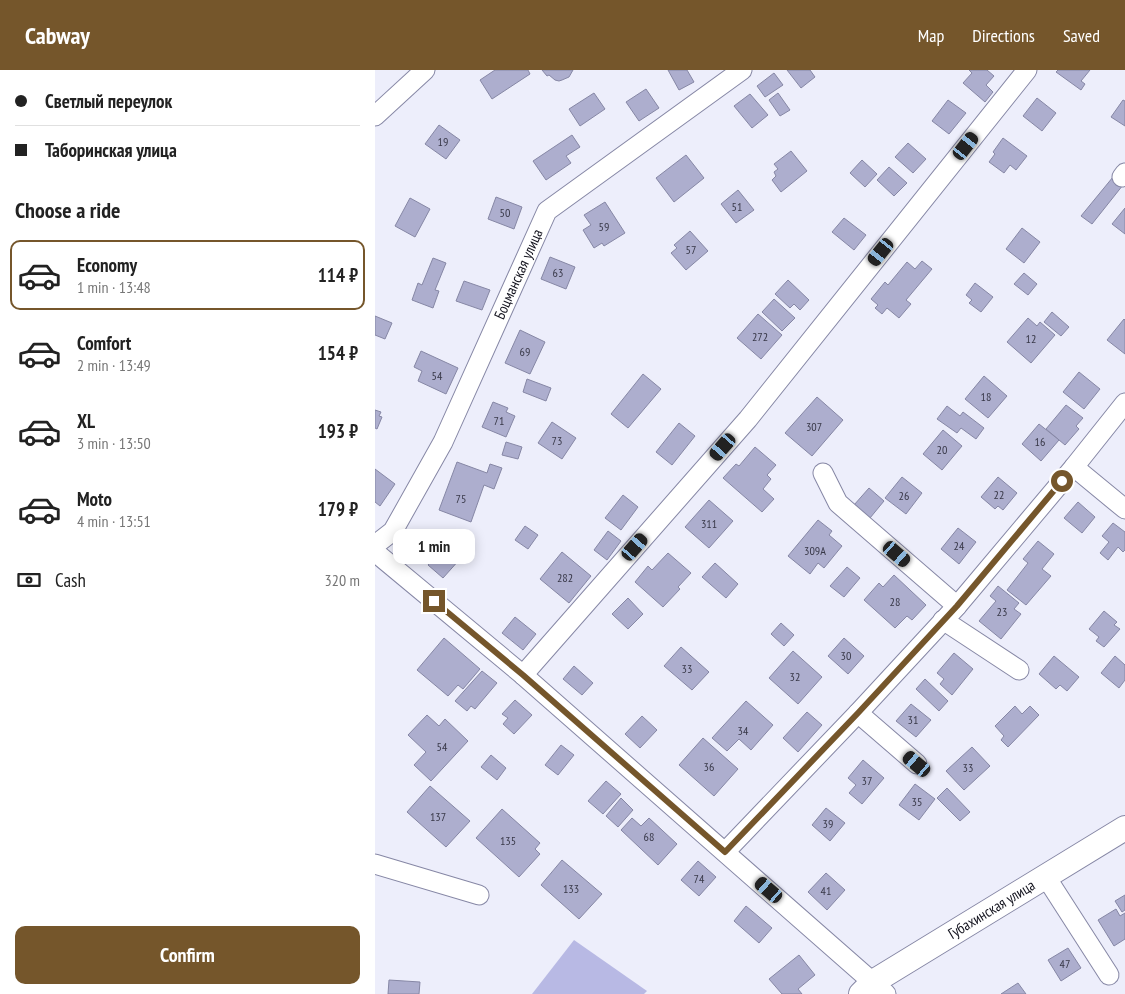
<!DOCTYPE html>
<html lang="en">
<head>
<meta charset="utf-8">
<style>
	body { margin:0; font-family:"PT Sans Narrow",sans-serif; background:#f2f2f2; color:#222; height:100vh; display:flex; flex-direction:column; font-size:19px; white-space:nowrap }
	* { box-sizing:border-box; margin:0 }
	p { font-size:16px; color:#767676 }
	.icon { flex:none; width:28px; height:28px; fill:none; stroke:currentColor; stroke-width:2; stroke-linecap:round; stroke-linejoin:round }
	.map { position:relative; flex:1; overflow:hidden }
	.side { display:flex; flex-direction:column; background:#fff; width:375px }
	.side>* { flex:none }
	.top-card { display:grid; align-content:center; height:110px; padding:0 15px; background:#fff }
	.end { position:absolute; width:22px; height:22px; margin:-11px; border:6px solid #75562b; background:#fff; box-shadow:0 0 0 2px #fff }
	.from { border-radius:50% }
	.bubble { position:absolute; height:35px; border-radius:10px; background:#fff; box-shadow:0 2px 12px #0003; font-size:16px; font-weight:600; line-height:35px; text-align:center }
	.car { position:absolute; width:15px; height:30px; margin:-15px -8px; border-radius:6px; box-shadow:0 0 4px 1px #0007; background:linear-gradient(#222 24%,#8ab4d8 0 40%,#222 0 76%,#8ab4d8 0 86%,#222 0) }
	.top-card b { display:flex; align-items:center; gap:18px; height:48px; font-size:19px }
	.top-card b+b { border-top:1px solid #e0e0e0 }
	.top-card i { width:12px; height:12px; background:#222 }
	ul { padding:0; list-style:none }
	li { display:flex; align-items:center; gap:15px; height:70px; margin:0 10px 8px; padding:0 5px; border:2px solid transparent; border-radius:10px }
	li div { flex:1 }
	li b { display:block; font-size:19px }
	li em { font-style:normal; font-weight:600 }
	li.current { border-color:#75562b }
	li>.icon { width:45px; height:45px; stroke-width:1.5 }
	h2 { padding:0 15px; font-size:22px; line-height:60px }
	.pay { display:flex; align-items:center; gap:12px; height:55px; padding:0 15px; font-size:19px }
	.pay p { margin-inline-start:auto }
	.action { display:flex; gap:10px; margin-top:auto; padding:10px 15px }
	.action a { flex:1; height:58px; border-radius:10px; background:#75562b; color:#fff; font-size:20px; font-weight:600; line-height:58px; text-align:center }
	header { display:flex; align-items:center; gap:30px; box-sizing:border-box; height:70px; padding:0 25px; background:#75562b; color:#fff }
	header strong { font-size:24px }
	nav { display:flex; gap:28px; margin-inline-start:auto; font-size:18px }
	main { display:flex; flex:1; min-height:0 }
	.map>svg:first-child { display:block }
</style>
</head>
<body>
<header>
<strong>Cabway</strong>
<nav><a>Map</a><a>Directions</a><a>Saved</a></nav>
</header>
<main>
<section class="side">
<div class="top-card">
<b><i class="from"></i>Светлый переулок</b>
<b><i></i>Таборинская улица</b>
</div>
<h2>Choose a ride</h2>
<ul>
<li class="current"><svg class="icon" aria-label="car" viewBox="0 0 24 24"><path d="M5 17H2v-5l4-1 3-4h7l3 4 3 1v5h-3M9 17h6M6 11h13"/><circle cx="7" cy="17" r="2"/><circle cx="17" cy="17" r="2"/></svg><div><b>Economy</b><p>1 min · 13:48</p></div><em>114 ₽</em></li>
<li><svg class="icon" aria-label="car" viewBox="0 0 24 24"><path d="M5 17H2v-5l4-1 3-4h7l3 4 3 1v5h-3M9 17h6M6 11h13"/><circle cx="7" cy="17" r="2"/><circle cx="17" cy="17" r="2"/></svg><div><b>Comfort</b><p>2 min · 13:49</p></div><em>154 ₽</em></li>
<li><svg class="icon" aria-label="car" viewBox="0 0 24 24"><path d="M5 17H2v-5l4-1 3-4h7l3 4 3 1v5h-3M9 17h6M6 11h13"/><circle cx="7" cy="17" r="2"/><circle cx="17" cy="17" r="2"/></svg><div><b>XL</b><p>3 min · 13:50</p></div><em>193 ₽</em></li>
<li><svg class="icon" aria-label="car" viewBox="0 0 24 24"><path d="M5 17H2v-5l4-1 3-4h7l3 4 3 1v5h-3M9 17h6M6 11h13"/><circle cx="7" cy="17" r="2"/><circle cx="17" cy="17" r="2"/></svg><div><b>Moto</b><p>4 min · 13:51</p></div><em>179 ₽</em></li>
</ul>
<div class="pay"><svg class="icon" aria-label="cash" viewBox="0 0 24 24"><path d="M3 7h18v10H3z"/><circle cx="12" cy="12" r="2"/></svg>Cash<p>320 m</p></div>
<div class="action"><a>Confirm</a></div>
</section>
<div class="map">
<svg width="750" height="924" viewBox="0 0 750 924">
	<rect width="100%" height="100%" fill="#edeefb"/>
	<path fill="#b8b9e4" d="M199 870 272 921 269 924H157Z"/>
	<g fill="#adaece" stroke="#8687a5">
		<path d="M120 0H153L155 4 117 29 105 10Z"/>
		<path d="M167 0H198L194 7 187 10 184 11 180 10 174 5 172 6Z"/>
		<path d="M293 0H312L319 12 304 20Z"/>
		<path d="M412 0H435L440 7 426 18Z"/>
		<path d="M594 0H612L619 6 611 15 618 22 610 32 588 13 597 3Z"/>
		<path d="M683 0H715L706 11 710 14 706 20 681 2Z"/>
		<path d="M399 3 408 15 390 27 382 16Z"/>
		<path d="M271 19 284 38 264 51 251 32Z"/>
		<path d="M219 23 230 39 205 56 194 39Z"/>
		<path d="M403 23 415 40 405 46 394 30Z"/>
		<path d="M375 24 393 45 377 58 359 36Z"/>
		<path d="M662 28 681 43 667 61 648 46Z"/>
		<path d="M573 30 591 43 574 64 557 51Z"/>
		<path d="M748 30 750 31V56L736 47Z"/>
		<path d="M64 55 85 70 71 89 50 74Z"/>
		<path d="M197 65 205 77 191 86 196 93 171 110 158 91Z"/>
		<path d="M628 68 652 86 641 100 635 95 629 103 614 92 620 84 618 82Z"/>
		<path d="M533 73 551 89 538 103 520 87Z"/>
		<path d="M416 81 432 101 406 122 397 110 401 106 399 102 403 99 399 94Z"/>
		<path d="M311 85 329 108 299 132 281 108Z"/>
		<path d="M487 90 502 104 490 117 475 103Z"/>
		<path d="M514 97 532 113 519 126 502 110Z"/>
		<path d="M738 107 748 115 717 154 706 146Z"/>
		<path d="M363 120 379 140 361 153 346 134Z"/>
		<path d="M121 127 147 137 139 159 113 149Z"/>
		<path d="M35 128 55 139 40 167 20 156Z"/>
		<path d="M230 132 250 163 229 176 227 173 219 178 208 160 216 155 209 145Z"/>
		<path d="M750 138V164L737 154Z"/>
		<path d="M469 148 491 165 479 180 457 162Z"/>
		<path d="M647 158 665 172 649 193 631 179Z"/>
		<path d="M315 161 333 181 311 200 296 183 302 178 299 175Z"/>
		<path d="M175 187 200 197 191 219 166 209Z"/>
		<path d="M58 188 71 193 60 220 64 221 58 238 37 230 43 213 47 215Z"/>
		<path d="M547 191 557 199 531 230 536 234 524 248 512 238 507 244 500 238 503 235 496 229 510 212 513 215 532 192 540 199Z"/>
		<path d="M649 203 662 214 653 225 639 214Z"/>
		<path d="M413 210 434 230 425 240 419 234 415 238 400 224Z"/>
		<path d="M89 211 115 220 107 240 81 231Z"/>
		<path d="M600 213 618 227 606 242 594 233 597 230 591 225Z"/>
		<path d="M399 229 420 248 407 261 387 242Z"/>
		<path d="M677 242 694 257 686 266 669 252Z"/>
		<path d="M383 244 407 265 386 289 362 268Z"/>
		<path d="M0 246 17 253 10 269 0 265Z"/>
		<path d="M653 248 662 256 665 252 680 265 656 293 632 272Z"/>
		<path d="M749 249 750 250V284L732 270Z"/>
		<path d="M145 260 170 272 155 304 130 293Z"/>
		<path d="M46 281 83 298 71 324 43 311 47 301 39 297Z"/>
		<path d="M704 302 725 319 709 339 688 322Z"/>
		<path d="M268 304 286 319 253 358 236 344Z"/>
		<path d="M609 306 632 326 613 348 590 329Z"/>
		<path d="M152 309 176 318 171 331 148 322Z"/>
		<path d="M442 327 468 350 437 386 410 363Z"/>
		<path d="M118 332 133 338 131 342 140 346 131 367 107 357Z"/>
		<path d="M691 335 708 348 701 356 704 359 690 375 671 359Z"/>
		<path d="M572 336 585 346 588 342 609 358 601 369 586 358 582 363 562 349Z"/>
		<path d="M0 340 6 342 4 346 7 347 2 359 0 358Z"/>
		<path d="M177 352 201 368 187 389 163 373Z"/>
		<path d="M304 353 320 366 297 395 281 382Z"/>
		<path d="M664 354 684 370 666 391 647 374Z"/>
		<path d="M568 360 587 376 567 400 548 384Z"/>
		<path d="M131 372 147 377 143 389 127 385Z"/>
		<path d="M380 377 401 395 392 405 396 409 388 419 399 429 387 442 348 408 361 394 364 396Z"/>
		<path d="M82 392 112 403 115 394 127 398 119 419 109 415 96 452 64 440Z"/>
		<path d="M0 399 20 414 5 436 0 432Z"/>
		<path d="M527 407 547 423 531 444 510 428Z"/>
		<path d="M623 407 642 423 628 440 623 436 620 439 606 427Z"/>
		<path d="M494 418 509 431 495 448 479 435Z"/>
		<path d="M248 425 263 437 246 460 230 448Z"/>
		<path d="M334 430 358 451 334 478 310 457Z"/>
		<path d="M703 432 720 447 707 463 689 448Z"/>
		<path d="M443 450 457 461 454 465 467 476 449 498 443 493 435 504 413 486Z"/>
		<path d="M738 453 750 462V480L748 482 743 477 733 490 725 483 734 472 727 466Z"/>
		<path d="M150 456 163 465 153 479 140 470Z"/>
		<path d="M583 458 601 472 584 494 566 479Z"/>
		<path d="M233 461 246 471 232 490 219 480Z"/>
		<path d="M663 471 679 484 667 499 676 506 651 535 632 520 653 493 648 489Z"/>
		<path d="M70 476 85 489 68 508 53 495Z"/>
		<path d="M187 482 216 506 194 533 165 509Z"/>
		<path d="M293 483 316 503 303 517 305 519 288 537 260 512 273 496 277 500Z"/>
		<path d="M340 493 363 514 351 528 327 507Z"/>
		<path d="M472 497 485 508 469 527 455 516Z"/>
		<path d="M519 505 551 535 537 550 532 546 520 558 489 530 504 513 508 517Z"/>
		<path d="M623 516 644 533 639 539 646 544 626 569 604 551 621 531 615 526Z"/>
		<path d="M253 528 268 544 253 559 237 544Z"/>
		<path d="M729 541 742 552 739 555 745 559 729 577 721 571 724 567 714 559Z"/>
		<path d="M140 547 161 564 148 580 127 563Z"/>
		<path d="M406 553 419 565 409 576 396 564Z"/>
		<path d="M69 568 105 599 88 619 83 615 73 626 42 600Z"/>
		<path d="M469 568 489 586 473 604 453 586Z"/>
		<path d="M306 577 334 602 317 620 289 596Z"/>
		<path d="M418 581 447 607 423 634 394 608Z"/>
		<path d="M579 583 598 599 577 625 565 614 569 609 562 603Z"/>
		<path d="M679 586 704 607 692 621 685 615 681 619 664 604Z"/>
		<path d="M740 586 750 595V610L744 618 726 603Z"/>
		<path d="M199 596 218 613 207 625 188 609Z"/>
		<path d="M107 601 122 613 100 639 96 636 92 641 80 631Z"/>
		<path d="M550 609 573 631 564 641 541 619Z"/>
		<path d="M140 630 157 645 139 664 128 654 133 648 127 644Z"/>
		<path d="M371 631 398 655 376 680 364 669 352 681 337 668Z"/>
		<path d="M536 634 556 650 541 667 521 651Z"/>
		<path d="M640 636 647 644 655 636 664 645 633 677 626 670 629 666 620 656Z"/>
		<path d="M432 642 447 655 423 682 408 668Z"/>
		<path d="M52 645 64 656 70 649 93 671 56 711 39 695 51 682 33 665Z"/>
		<path d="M267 646 282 660 265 678 250 664Z"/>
		<path d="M328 668 363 699 339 726 304 695Z"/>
		<path d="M186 675 199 685 183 705 170 695Z"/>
		<path d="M597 677 615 696 589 720 571 701Z"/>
		<path d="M116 685 131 698 122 710 106 697Z"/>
		<path d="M488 690 509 708 487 734 474 723 481 715 473 708Z"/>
		<path d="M231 711 246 724 228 744 213 731Z"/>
		<path d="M540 714 560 729 544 750 524 735Z"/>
		<path d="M55 716 95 751 71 777 32 742Z"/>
		<path d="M572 718 595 742 585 751 562 728Z"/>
		<path d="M246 728 258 740 243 757 231 746Z"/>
		<path d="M451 738 470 753 455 771 437 755Z"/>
		<path d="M127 739 165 773 160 779 165 784 144 807 101 768Z"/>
		<path d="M257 748 266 756 274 748 302 774 283 795 246 760Z"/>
		<path d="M187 790 227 824 204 849 166 815Z"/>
		<path d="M323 791 341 807 324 826 306 810Z"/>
		<path d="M451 803 470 820 452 840 433 822Z"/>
		<path d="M750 825V840L747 842 740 831Z"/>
		<path d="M371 836 397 858 384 873 359 851Z"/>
		<path d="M741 839 745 846 750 843V869L739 876 723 850Z"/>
		<path d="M693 878 706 898 686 911 673 890Z"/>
		<path d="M424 885 440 905 423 919 427 924H407L394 909Z"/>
		<path d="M14 910 45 912 44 924H13Z"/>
		<path d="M643 913 651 924H626Z"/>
	</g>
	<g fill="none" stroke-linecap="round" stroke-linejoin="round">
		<g stroke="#8687a5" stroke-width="21">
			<g id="minor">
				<path d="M0 46 50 0"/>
				<path d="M747 107 750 103"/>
				<path d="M699 397 750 439"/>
				<path d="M448 403 463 433 582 536"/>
				<path id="s1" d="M0 475 18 461 68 372 172 141 367 0"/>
				<path d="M0 482 148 605 511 924"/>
				<path d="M568 550 644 600"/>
				<path d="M148 605 373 349 652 0"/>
				<path d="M483 643 542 694"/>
				<path d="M350 782 483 643 582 536 699 397 750 333"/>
				<path d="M0 794 104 825"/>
				<path d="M671 807 734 905"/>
			</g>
		</g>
		<g stroke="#8687a5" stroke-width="26">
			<g id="major">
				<path id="s2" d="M486 924 498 912 750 758"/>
			</g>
		</g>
		<use href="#minor" stroke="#fff" stroke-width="19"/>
		<use href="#major" stroke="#fff" stroke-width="24"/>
	</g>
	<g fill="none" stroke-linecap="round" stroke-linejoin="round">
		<path stroke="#75562b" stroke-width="6" d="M59 531 148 605 350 782 483 643 582 536 687 411"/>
	</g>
	<g text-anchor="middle" stroke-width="4.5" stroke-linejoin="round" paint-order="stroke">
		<g font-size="12" fill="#383848">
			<text x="68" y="76">19</text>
			<text x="362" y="141">51</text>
			<text x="130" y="147">50</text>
			<text x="229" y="161">59</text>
			<text x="316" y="184">57</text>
			<text x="183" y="207">63</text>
			<text x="385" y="271">272</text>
			<text x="656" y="273">12</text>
			<text x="150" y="286">69</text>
			<text x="62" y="310">54</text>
			<text x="611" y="331">18</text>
			<text x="124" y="355">71</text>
			<text x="439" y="361">307</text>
			<text x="182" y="375">73</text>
			<text x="665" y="376">16</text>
			<text x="567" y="384">20</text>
			<text x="624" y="429">22</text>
			<text x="529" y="430">26</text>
			<text x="86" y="433">75</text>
			<text x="334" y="458">311</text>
			<text x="584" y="480">24</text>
			<text x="440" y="485">309А</text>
			<text x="190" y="512">282</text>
			<text x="520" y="536">28</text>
			<text x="627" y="546">23</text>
			<text x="471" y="590">30</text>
			<text x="312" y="603">33</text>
			<text x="420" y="611">32</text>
			<text x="538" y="654">31</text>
			<text x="368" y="665">34</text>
			<text x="67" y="681">54</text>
			<text x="334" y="701">36</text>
			<text x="593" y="702">33</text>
			<text x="492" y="715">37</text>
			<text x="542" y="736">35</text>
			<text x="63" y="751">137</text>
			<text x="453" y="758">39</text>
			<text x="274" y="771">68</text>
			<text x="133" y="775">135</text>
			<text x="324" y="813">74</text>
			<text x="196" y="823">133</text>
			<text x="451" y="825">41</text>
			<text x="690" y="898">47</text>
		</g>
		<g font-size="15" fill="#11111c" stroke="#edeefb">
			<text dy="5" stroke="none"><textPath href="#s1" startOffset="309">Боцманская улица</textPath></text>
			<text dy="5" stroke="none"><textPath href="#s2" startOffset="156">Губахинская улица</textPath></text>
		</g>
	</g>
</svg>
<i class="end from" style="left:687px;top:411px"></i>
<i class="end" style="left:59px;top:531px"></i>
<div class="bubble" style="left:18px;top:459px;width:82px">1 min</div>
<i class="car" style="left:591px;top:76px;rotate:38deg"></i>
<i class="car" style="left:506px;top:182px;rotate:219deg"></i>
<i class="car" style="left:348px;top:377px;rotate:221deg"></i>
<i class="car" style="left:260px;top:477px;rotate:41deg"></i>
<i class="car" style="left:522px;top:484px;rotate:131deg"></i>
<i class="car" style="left:542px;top:694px;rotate:310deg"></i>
<i class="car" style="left:394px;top:820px;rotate:311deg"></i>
</div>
</main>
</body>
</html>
